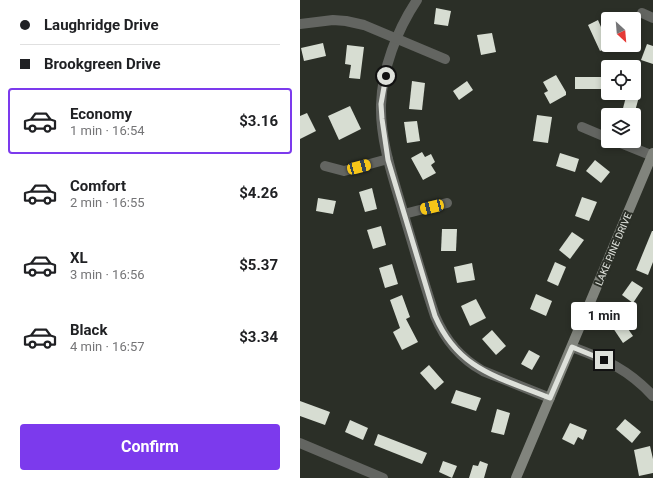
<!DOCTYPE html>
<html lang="en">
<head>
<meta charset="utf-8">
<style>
	body { margin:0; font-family:Roboto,sans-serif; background:#f2f2f2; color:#202124; height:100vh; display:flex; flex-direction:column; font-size:15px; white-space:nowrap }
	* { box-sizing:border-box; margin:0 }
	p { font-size:13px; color:#757577 }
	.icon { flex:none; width:22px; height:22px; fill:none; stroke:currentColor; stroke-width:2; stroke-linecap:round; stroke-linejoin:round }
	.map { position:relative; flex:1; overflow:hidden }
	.drawer { display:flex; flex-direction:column; background:#fff; width:300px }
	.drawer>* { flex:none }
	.top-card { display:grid; align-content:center; height:88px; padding:0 20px; background:#fff }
	.needle { width:26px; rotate:154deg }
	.tools { position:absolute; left:301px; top:12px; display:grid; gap:8px }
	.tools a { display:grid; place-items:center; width:40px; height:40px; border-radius:4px; background:#fff; box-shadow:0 2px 6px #0003; font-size:20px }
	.end { position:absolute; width:18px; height:18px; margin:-9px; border:5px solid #dee1db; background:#111; box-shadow:0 0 0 2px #111 }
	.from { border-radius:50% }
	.bubble { position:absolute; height:28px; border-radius:4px; background:#fff; box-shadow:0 2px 6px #0003; font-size:13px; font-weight:700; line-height:28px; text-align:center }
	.car { position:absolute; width:12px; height:24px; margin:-12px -6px; border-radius:5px; box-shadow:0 0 3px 1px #0007; background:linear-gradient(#f5c518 24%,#345 0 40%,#f5c518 0 76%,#345 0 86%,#f5c518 0) }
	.top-card b { display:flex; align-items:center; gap:14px; height:38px; font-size:15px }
	.top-card b+b { border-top:1px solid #e0e0e0 }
	.top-card i { width:10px; height:10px; background:#202124 }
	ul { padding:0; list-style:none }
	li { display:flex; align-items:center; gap:12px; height:66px; margin:0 8px 6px; padding:0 12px; border:2px solid transparent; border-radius:4px }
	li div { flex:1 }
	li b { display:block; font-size:15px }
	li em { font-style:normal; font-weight:700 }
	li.selected { border-color:#7c3aed }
	li>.icon { width:36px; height:36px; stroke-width:1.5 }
	.cta { display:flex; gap:8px; margin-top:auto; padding:8px 20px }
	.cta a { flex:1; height:46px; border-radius:4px; background:#7c3aed; color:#fff; font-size:16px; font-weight:700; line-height:46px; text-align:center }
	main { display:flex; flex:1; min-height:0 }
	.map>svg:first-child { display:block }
</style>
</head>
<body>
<main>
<section class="drawer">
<div class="top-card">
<b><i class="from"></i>Laughridge Drive</b>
<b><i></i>Brookgreen Drive</b>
</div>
<ul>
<li class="selected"><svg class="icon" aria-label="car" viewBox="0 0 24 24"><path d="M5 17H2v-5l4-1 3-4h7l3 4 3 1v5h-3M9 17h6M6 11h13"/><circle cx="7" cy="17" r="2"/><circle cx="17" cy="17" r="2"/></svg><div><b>Economy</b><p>1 min · 16:54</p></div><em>$3.16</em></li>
<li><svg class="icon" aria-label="car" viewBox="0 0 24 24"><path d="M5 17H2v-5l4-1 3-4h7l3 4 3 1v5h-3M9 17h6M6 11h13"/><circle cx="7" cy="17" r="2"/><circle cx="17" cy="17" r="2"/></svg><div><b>Comfort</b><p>2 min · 16:55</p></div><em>$4.26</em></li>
<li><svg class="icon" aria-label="car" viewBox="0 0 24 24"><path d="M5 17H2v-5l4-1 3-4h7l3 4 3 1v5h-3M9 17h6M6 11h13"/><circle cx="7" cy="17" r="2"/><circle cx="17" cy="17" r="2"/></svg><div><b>XL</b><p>3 min · 16:56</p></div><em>$5.37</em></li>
<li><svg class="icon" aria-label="car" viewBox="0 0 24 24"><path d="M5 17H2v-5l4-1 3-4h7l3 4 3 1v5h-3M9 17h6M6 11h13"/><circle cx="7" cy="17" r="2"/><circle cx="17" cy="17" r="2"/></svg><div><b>Black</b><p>4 min · 16:57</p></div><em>$3.34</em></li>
</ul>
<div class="cta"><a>Confirm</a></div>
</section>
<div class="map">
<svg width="353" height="478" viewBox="0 0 353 478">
	<rect width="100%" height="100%" fill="#2b2f27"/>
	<g fill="#d7ddd2">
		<path d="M136 8 151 11 148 26 134 24Z"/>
		<path d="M298 20 301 27 308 24V47L300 51 288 25Z"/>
		<path d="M192 33 196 52 181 55 177 35Z"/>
		<path d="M23 43 26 56 4 61 1 48Z"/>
		<path d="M347 44 353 46V64L341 60Z"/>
		<path d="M47 45 64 47 60 79 49 78 51 65 45 64Z"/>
		<path d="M256 75 266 92V95L250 104 244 93 248 91 243 82Z"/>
		<rect x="275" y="77" width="28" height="12"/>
		<path d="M112 81 125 83 122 110 109 109Z"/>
		<path d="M167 81 173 90 159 100 153 91Z"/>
		<path d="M327 93H340L334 115 322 112Z"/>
		<path d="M50 106 61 129 39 140 28 116Z"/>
		<path d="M7 113 16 131 0 139V116Z"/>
		<path d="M237 115 252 117 248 143 233 141Z"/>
		<path d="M117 121 120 141 107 143 104 122Z"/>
		<path d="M122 152 125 157 131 154 135 162 131 165 136 173 123 180 111 158Z"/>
		<path d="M260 153 279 159 275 172 256 166Z"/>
		<path d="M295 160 310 172 301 183 286 171Z"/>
		<path d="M72 188 77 209 65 212 59 192Z"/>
		<path d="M282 197 297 202 289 221 275 216Z"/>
		<path d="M18 198 36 201 33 214 16 211Z"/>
		<path d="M81 226 86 245 73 249 67 230Z"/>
		<path d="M142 229H157L156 251H141Z"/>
		<path d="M352 231H353V262L348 275 336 270Z"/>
		<path d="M272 232 284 240 270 259 259 250Z"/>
		<path d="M255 262 266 267 258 286 247 281Z"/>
		<path d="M172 263 175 280 157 283 154 267Z"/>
		<path d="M92 264 98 284 85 288 79 268Z"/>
		<path d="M332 281 343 288 333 303 322 295Z"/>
		<path d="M236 294 252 301 246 316 230 309Z"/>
		<path d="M102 295 110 317 106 319 118 342 102 350 93 332 100 328 90 300Z"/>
		<path d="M176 299 186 318 170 326 161 306Z"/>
		<path d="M319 316 333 336 323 343 309 322Z"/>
		<path d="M192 330 206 346 196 355 182 339Z"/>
		<path d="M229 350 240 356 232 370 221 364Z"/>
		<path d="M129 365 144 382 135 390 120 373Z"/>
		<path d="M156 390 181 398 176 411 151 403Z"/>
		<path d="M0 401 30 412 25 425 0 416Z"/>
		<path d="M197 409 210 413 204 435 191 432Z"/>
		<path d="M325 419 341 432 332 443 316 429Z"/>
		<path d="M50 420 68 428 63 440 45 432Z"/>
		<path d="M270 423 287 430 283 440 278 437 274 445 262 439Z"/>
		<path d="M78 434 127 453 122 464 74 445Z"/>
		<path d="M350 446 353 459V473L339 476 334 450Z"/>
		<path d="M143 461 157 466 152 478 139 472Z"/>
		<path d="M180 461 188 464 184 478H169L173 465 178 466Z"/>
	</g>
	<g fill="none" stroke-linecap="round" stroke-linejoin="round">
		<g stroke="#636561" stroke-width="10">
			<path d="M117 0C97 30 82 69 81 105 80 142 94 180 104 215 114 249 124 283 135 316 145 340 160 358 183 371L250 398"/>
			<path d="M342 13 353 18"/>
			<path d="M0 24 33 20 46 21 64 25 145 59"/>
			<path d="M282 127 308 138"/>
			<path d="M316 141 353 156"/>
			<path d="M25 166 44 171 88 159"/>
			<path d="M104 214 147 203"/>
			<path d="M272 347C305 359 329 370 353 396"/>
			<path d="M0 443 83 478"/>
		</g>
		<path stroke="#81847d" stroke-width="10" d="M216 478 353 153"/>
	</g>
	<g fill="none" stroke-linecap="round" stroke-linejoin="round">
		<path stroke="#dee1db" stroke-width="5" d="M86 76 81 104 82 119 88 160 135 316C159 371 199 377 250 398L272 347 304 360"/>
	</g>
	<g text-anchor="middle" stroke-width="4" stroke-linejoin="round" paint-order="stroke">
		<g font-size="10" fill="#dee1db" stroke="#2b2f27">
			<text transform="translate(313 249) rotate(-67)" y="4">LAKE PINE DRIVE</text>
		</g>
	</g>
</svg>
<div class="tools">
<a><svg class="needle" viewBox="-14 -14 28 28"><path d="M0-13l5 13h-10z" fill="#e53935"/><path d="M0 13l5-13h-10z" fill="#757577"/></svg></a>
<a><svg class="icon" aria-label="locate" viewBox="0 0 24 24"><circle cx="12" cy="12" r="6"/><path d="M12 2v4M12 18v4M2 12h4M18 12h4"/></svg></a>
<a><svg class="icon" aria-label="layers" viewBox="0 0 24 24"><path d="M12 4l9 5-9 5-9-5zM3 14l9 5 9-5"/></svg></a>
</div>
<i class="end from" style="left:86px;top:76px"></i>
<i class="end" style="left:304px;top:360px"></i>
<div class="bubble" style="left:271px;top:302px;width:66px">1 min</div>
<i class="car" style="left:59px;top:167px;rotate:75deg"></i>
<i class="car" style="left:132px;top:207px;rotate:256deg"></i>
</div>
</main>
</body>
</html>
